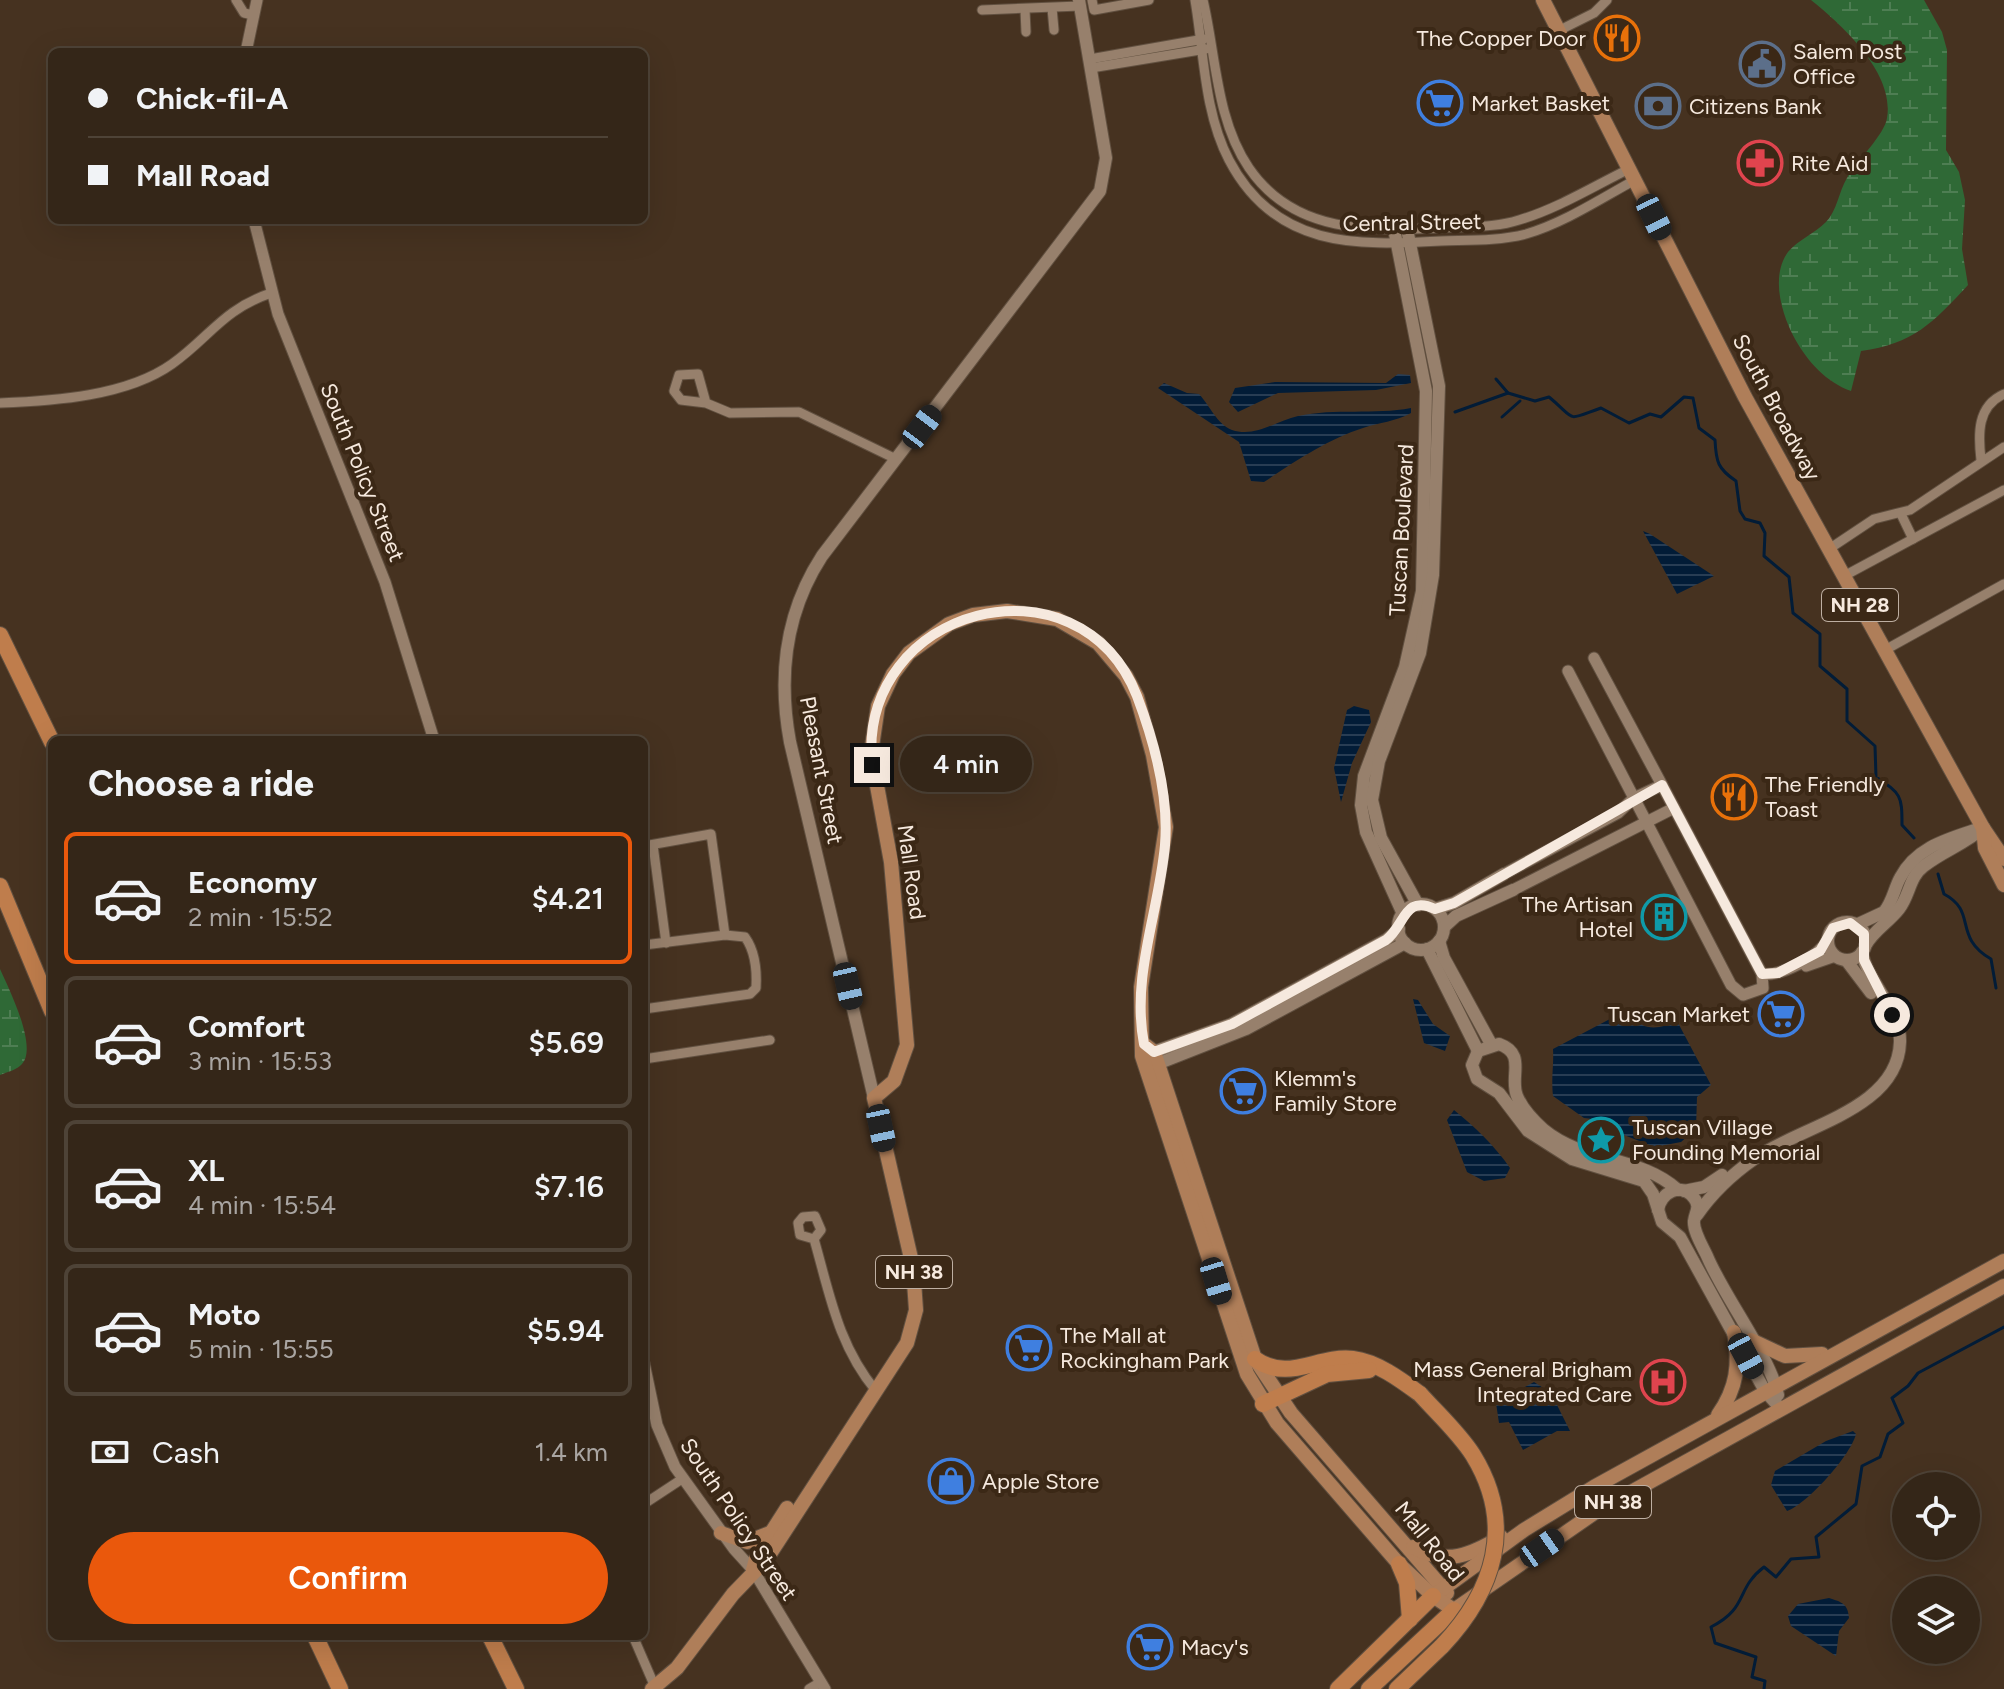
<!DOCTYPE html>
<html lang="en">
<head>
<meta charset="utf-8">
<style>
	body { margin:0; font-family:Figtree,sans-serif; background:#3f3225; color:#f1f3f6; height:100vh; display:flex; flex-direction:column; font-size:30px; white-space:nowrap }
	* { box-sizing:border-box; margin:0 }
	p { font-size:26px; color:#a9a5a2 }
	.icon { flex:none; width:44px; height:44px; fill:none; stroke:currentColor; stroke-width:2; stroke-linecap:round; stroke-linejoin:round }
	.map { position:relative; flex:1; overflow:hidden }
	.panel { position:absolute; left:48px; top:736px; width:600px; height:904px; display:flex; flex-direction:column; background:#342618; border-radius:12px; box-shadow:0 8px 32px #0002,0 0 0 2px #4e4337 }
	.panel>* { flex:none }
	.top-card { position:absolute; left:48px; top:48px; width:600px; height:176px; border-radius:12px; box-shadow:0 8px 32px #0002,0 0 0 2px #4e4337; display:grid; align-content:center; height:176px; padding:0 40px; background:#342618 }
	.buttons { position:absolute; left:1892px; top:1472px; display:grid; gap:16px }
	.buttons a { display:grid; place-items:center; width:88px; height:88px; border-radius:50%; background:#342618; box-shadow:0 8px 32px #0002,0 0 0 2px #4e4337; font-size:40px }
	.end { position:absolute; width:36px; height:36px; margin:-18px; border:10px solid #f6e9de; background:#111; box-shadow:0 0 0 4px #111 }
	.from { border-radius:50% }
	.bubble { position:absolute; height:56px; border-radius:28px; background:#342618; box-shadow:0 8px 32px #0002,0 0 0 2px #4e4337; font-size:26px; font-weight:600; line-height:56px; text-align:center }
	.car { position:absolute; width:24px; height:48px; margin:-24px -12px; border-radius:10px; box-shadow:0 0 6px 2px #0007; background:linear-gradient(#222 24%,#8ab4d8 0 40%,#222 0 76%,#8ab4d8 0 86%,#222 0) }
	.top-card b { display:flex; align-items:center; gap:28px; height:76px; font-size:30px }
	.top-card b+b { border-top:2px solid #4e4337 }
	.top-card i { width:20px; height:20px; background:#f1f3f6 }
	ul { padding:0; list-style:none }
	li { display:flex; align-items:center; gap:24px; height:132px; margin:0 16px 12px; padding:0 24px; border:4px solid #4e4337; border-radius:12px }
	li div { flex:1 }
	li b { display:block; font-size:30px }
	li em { font-style:normal; font-weight:600 }
	li.on { border-color:#ea580c }
	li>.icon { width:72px; height:72px; stroke-width:1.5 }
	h2 { padding:0 40px; font-size:36px; line-height:96px }
	.pay { display:flex; align-items:center; gap:20px; height:88px; padding:0 40px; font-size:30px }
	.pay p { margin-inline-start:auto }
	.primary-button { display:flex; gap:16px; margin-top:auto; padding:16px 40px }
	.primary-button a { flex:1; height:92px; border-radius:48px; background:#ea580c; color:#fff; font-size:32px; font-weight:600; line-height:92px; text-align:center }
	.map>svg:first-child { display:block }
</style>
</head>
<body>
<div class="map">
<svg width="2004" height="1689" viewBox="0 0 2004 1689">
	<defs>
		<pattern id="wetland-marsh" width="20" height="14" patternUnits="userSpaceOnUse" patternTransform="scale(2)"><rect width="20" height="14" fill="#2f6936"/><path d="M1 5h8M5 5V1M11 12h8M15 12V8" fill="none" stroke="#4e7e53"/></pattern>
		<pattern id="water-rules" width="6" height="5" patternUnits="userSpaceOnUse" patternTransform="scale(2)"><rect width="6" height="5" fill="#021c37"/><path d="M0 2.5h6" fill="none" stroke="#283d54"/></pattern>
	</defs>
	<rect width="100%" height="100%" fill="#463220"/>
	<g fill="url(#wetland-marsh)">
		<path d="M1811 0H1924L1942 32 1947 50 1946 150 1959 172 1965 200 1962 249 1968 285C1933 323 1913 344 1861 351L1851 391C1826 382 1808 362 1795 339 1782 315 1770 277 1788 252 1798 240 1815 233 1826 222 1837 211 1839 191 1847 178 1856 162 1885 134 1887 118 1895 73 1842 25 1811 0Z"/>
		<path d="M0 969C9 989 38 1047 22 1064 17 1070 7 1072 0 1075Z"/>
	</g>
	<g fill="url(#water-rules)">
		<path d="M1398 374 1410 375 1411 383 1376 390 1278 393 1238 412 1229 402 1235 388 1275 382 1386 383Z"/>
		<path d="M1164 383 1187 393 1199 394C1210 406 1217 424 1232 430 1255 438 1276 421 1298 416 1335 408 1374 415 1411 408V413C1395 422 1380 422 1363 428 1328 439 1294 462 1264 482L1251 481 1239 442 1158 388Z"/>
		<path d="M1643 531 1650 534 1714 576 1677 594Z"/>
		<path d="M1354 706 1369 710 1371 722 1352 763 1341 802 1334 768 1347 710Z"/>
		<path d="M1413 999 1418 1000 1433 1024 1450 1036 1445 1051 1424 1043Z"/>
		<path d="M1627 1010C1639 1031 1657 1031 1677 1021L1711 1085 1697 1097 1696 1129 1681 1142 1655 1147 1616 1132 1602 1120 1584 1118 1553 1096C1551 1076 1554 1066 1553 1049Z"/>
		<path d="M1454 1110C1475 1127 1494 1145 1510 1168L1505 1178 1484 1181 1467 1172 1447 1120Z"/>
		<path d="M1534 1382 1551 1393 1570 1431H1557L1523 1450 1509 1422 1499 1423 1496 1403Z"/>
		<path d="M1853 1431 1856 1434C1851 1455 1807 1504 1787 1511L1771 1485 1775 1471 1826 1441Z"/>
		<path d="M1829 1598C1842 1602 1848 1604 1849 1618L1839 1631 1836 1656 1791 1626 1788 1616 1798 1604Z"/>
	</g>
	<g fill="none" stroke-linecap="round" stroke-linejoin="round">
		<g stroke="#021c37" stroke-width="3">
			<path d="M1496 379 1508 393"/>
			<path d="M1455 412 1508 393 1535 401 1549 397C1578 421 1564 421 1601 408L1629 423 1650 414 1661 417 1684 397 1693 398 1699 428 1715 440C1716 462 1718 469 1736 481L1740 511 1745 519 1760 523 1765 533 1764 556 1789 577 1793 613 1820 634V666L1847 689V721L1875 746 1876 777C1901 794 1902 795 1902 825L1914 838"/>
			<path d="M1502 417 1520 401"/>
			<path d="M1938 874 1944 894C1978 912 1952 936 1991 959L1996 988"/>
			<path d="M1764 1689 1765 1681 1752 1677 1756 1657 1715 1643 1711 1627C1749 1608 1735 1589 1764 1567L1776 1577 1791 1559 1819 1557 1816 1537 1856 1504 1862 1466 1880 1457 1888 1434 1903 1423 1892 1398 1908 1386 1918 1373 2004 1327"/>
		</g>
		<g stroke="#615040" stroke-width="11">
			<g id="minor">
				<path d="M236 0 244 13 253 15"/>
				<path d="M1092 0 1094 10 1149 0"/>
				<path d="M1195 0C1204 53 1204 112 1229 160 1275 248 1355 246 1441 241 1469 240 1498 241 1526 234 1564 223 1600 199 1635 180"/>
				<path d="M1203 0C1216 55 1216 120 1249 168 1294 234 1370 231 1441 228 1467 226 1495 228 1519 220 1557 209 1594 186 1629 169"/>
				<path d="M1052 8 1054 30"/>
				<path d="M982 10 1080 6"/>
				<path d="M1025 10 1026 32"/>
				<path d="M1558 31 1594 13 1607 0"/>
				<path d="M1090 59 1204 39"/>
				<path d="M1091 68 1206 49"/>
				<path d="M0 403C54 401 127 396 172 364 210 337 222 310 271 293"/>
				<path d="M706 403 698 374 679 375 674 391 681 400 706 403 730 413 799 412 896 459"/>
				<path d="M1981 460C1978 434 1977 406 2004 394"/>
				<path d="M1901 514 1913 539"/>
				<path d="M1829 549 1874 519 1910 510 2004 447"/>
				<path d="M1844 576 2004 490"/>
				<path d="M1885 650 2004 584"/>
				<path d="M653 845 666 943"/>
				<path d="M644 846 711 834 725 935 644 945"/>
				<path d="M644 1009 750 994 756 988C757 971 755 951 745 937L725 935"/>
				<path d="M644 1059 770 1040"/>
				<path d="M814 1239 800 1235 798 1223 803 1217 815 1216 821 1230 814 1239C830 1295 838 1345 876 1391"/>
				<path d="M644 1504 682 1479"/>
				<path d="M633 1636 655 1687"/>
				<path d="M809 1689 821 1682"/>
			</g>
		</g>
		<g stroke="#615040" stroke-width="13">
			<g id="tertiary">
				<path d="M246 52 257 0"/>
				<path d="M254 220 278 314 385 582 434 740"/>
				<path d="M1594 658 1662 785"/>
				<path d="M1504 874 1618 813 1634 798 1568 671"/>
				<path d="M1513 890 1674 808"/>
				<path d="M1806 966 1835 956"/>
				<path d="M1762 974 1763 988 1743 995 1731 985 1634 798 1662 785 1762 974C1782 976 1819 957 1828 939"/>
				<path d="M644 1363 657 1425 675 1467 734 1549 753 1570 825 1689"/>
			</g>
		</g>
		<g stroke="#615040" stroke-width="14">
			<g id="secondary">
				<path d="M1394 229 1426 391 1422 591 1405 667 1364 776 1361 805 1366 832 1403 914"/>
				<path d="M1407 229 1439 386 1433 575 1420 653 1379 761 1372 800 1381 838 1418 905"/>
				<circle cx="1421" cy="927" r="23"/>
				<path d="M1435 909 1454 903 1504 874"/>
				<circle cx="1847" cy="941" r="19"/>
				<path d="M1856 925 1884 912C1893 901 1894 889 1900 878 1916 847 1948 839 1978 829"/>
				<path d="M1444 927 1456 916 1513 890"/>
				<path d="M1439 941 1444 958 1491 1044"/>
				<path d="M1865 946C1874 930 1888 923 1899 909 1910 895 1909 877 1924 866 1943 851 1965 844 1983 828"/>
				<path d="M1427 949 1478 1051"/>
				<path d="M1846 960 1871 993"/>
				<path d="M1145 1055 1232 1024 1386 940 1399 929"/>
				<path d="M1152 1066 1246 1029 1405 943"/>
				<path d="M874 1098 790 742C778 677 785 613 822 556L1100 191 1106 158 1079 0"/>
				<path d="M1678 1190C1639 1155 1584 1163 1544 1130 1535 1122 1522 1108 1517 1096 1509 1076 1527 1054 1499 1044L1478 1051 1472 1065 1477 1079 1499 1093 1528 1131 1572 1159 1644 1181 1653 1194 1662 1222 1680 1237 1765 1391 1781 1409"/>
				<path d="M1684 1191 1704 1187 1722 1175"/>
				<path d="M1658 1210C1660 1193 1681 1181 1694 1198 1701 1207 1695 1212 1694 1221 1693 1231 1703 1247 1707 1256 1724 1297 1770 1356 1778 1395"/>
				<path d="M1697 1215C1713 1192 1731 1175 1754 1159 1800 1126 1898 1110 1900 1042 1901 1009 1867 983 1862 952"/>
			</g>
		</g>
		<g stroke="#615040" stroke-width="16">
			<g id="primary">
				<path d="M1543 0 1745 397 1983 828 2004 859"/>
				<path d="M1983 828 1985 848 2004 885"/>
				<path d="M1144 1044 1154 1052 1158 1064 1255 1359 1291 1413 1447 1593"/>
				<path d="M1751 1340 1785 1356 1822 1354"/>
				<path d="M1718 1415C1737 1388 1740 1364 1734 1332"/>
				<path d="M721 1533 747 1542 770 1533"/>
				<path d="M1413 1547C1448 1566 1469 1555 1501 1537"/>
				<path d="M753 1570 757 1555 787 1508"/>
				<path d="M1433 1596 1524 1530 1594 1487 2004 1261"/>
				<path d="M1454 1610 1597 1511 2004 1286"/>
				<path d="M652 1689 677 1668 733 1594 766 1560 907 1343 916 1310 913 1267 874 1098 894 1081 907 1045 891 862 871 753 878 706 893 674 909 653 949 624 973 615 1007 611 1057 619 1098 643 1126 676 1137 697 1153 755 1166 827 1141 987 1142 1056 1247 1374 1277 1423 1399 1564 1433 1596 1454 1610"/>
			</g>
		</g>
		<g stroke="#615040" stroke-width="18">
			<g id="motorway">
				<path d="M0 635 52 742"/>
				<path d="M0 886 52 1011"/>
				<path d="M1255 1359C1289 1383 1317 1355 1353 1359 1377 1362 1401 1380 1420 1394"/>
				<path d="M1263 1404 1327 1374 1369 1370"/>
				<path d="M1399 1564 1407 1583 1410 1619"/>
				<path d="M315 1636 340 1689"/>
				<path d="M490 1636 516 1689"/>
				<path d="M1338 1689 1433 1596"/>
				<path d="M1369 1689 1454 1610"/>
				<path d="M1397 1689 1442 1646"/>
			</g>
		</g>
		<use href="#minor" stroke="#97806c" stroke-width="9"/>
		<use href="#tertiary" stroke="#97806c" stroke-width="11"/>
		<use href="#secondary" stroke="#97806c" stroke-width="12"/>
		<use href="#primary" stroke="#af7e59" stroke-width="14"/>
		<use href="#motorway" stroke="#bf7d4c" stroke-width="16"/>
		<g stroke="#615040" stroke-width="18" stroke-linecap="butt">
			<path id="motorway-bridge" d="M1420 1394C1438 1414 1459 1433 1473 1455 1516 1525 1494 1591 1442 1646"/>
		</g>
		<use href="#motorway-bridge" stroke="#bf7d4c" stroke-width="16"/>
	</g>
	<g fill="none" stroke-linecap="round" stroke-linejoin="round">
		<path stroke="#f6e9de" stroke-width="10" d="M872 765C857 606 1079 549 1137 696 1154 741 1169 797 1165 845 1159 912 1131 976 1144 1044L1154 1052 1232 1024 1386 940C1405 926 1404 894 1435 909L1454 903 1662 785 1762 974 1778 973 1820 951 1833 928 1850 923 1864 934V960L1892 1015"/>
	</g>
	<defs>
		<g id="restaurant-ring" transform="scale(2.3)"><circle r="9.5" fill="#3b2816" stroke="#e8710a" stroke-width="1.5"/><path d="M-5-6h1v4h1v-4h1v4h1v-4h1v5L-1.5 .5V6h-2V.5L-5-1ZM5-6V6H3V1.5H1.5Q1.5-4 5-6Z" fill="#e8710a"/></g>
		<g id="civic-ring" transform="scale(2.3)"><circle r="9.5" fill="#3b2816" stroke="#5c6f8a" stroke-width="1.5"/><path d="M-.6-6.5H3V-4.5H.6V-3L4-1V1h2V6H-6V1h2V-1L-.6-3ZM-1.2 2.5V6h2.4V2.5Z" fill="#5c6f8a"/></g>
		<g id="supermarket-ring" transform="scale(2.3)"><circle r="9.5" fill="#3b2816" stroke="#3f7fe0" stroke-width="1.5"/><path d="M-6-5.5h2.5l.6 2H6L4.5 2H-2.5L-4.4-4H-6ZM-1.5 3.2a1.3 1.3 0 1 0 .1 0ZM3 3.2a1.3 1.3 0 1 0 .1 0Z" fill="#3f7fe0"/></g>
		<g id="bank-ring" transform="scale(2.3)"><circle r="9.5" fill="#3b2816" stroke="#5c6f8a" stroke-width="1.5"/><path d="M-6-4H6V4H-6ZM0-2.3a2.3 2.3 0 1 0 0 4.6a2.3 2.3 0 1 0 0-4.6Z" fill="#5c6f8a"/></g>
		<g id="pharmacy-ring" transform="scale(2.3)"><circle r="9.5" fill="#3b2816" stroke="#e0444e" stroke-width="1.5"/><path d="M-2-6h4v4h4v4h-4v4h-4v-4h-4v-4h4Z" fill="#e0444e"/></g>
		<g id="building-ring" transform="scale(2.3)"><circle r="9.5" fill="#3b2816" stroke="#0f9aa8" stroke-width="1.5"/><path d="M-4-6H4V6H1V3H-1V6H-4ZM-2.5-4.3h1.7v1.8h-1.7ZM.8-4.3h1.7v1.8H.8ZM-2.5-1h1.7V.8h-1.7ZM.8-1h1.7V.8H.8Z" fill="#0f9aa8"/></g>
		<g id="sight-ring" transform="scale(2.3)"><circle r="9.5" fill="#3b2816" stroke="#0f9aa8" stroke-width="1.5"/><path d="M0-6L1.8-2.2L6-1.7L2.9 1.2L3.7 5.4L0 3.3L-3.7 5.4L-2.9 1.2L-6-1.7L-1.8-2.2Z" fill="#0f9aa8"/></g>
		<g id="hospital-ring" transform="scale(2.3)"><circle r="9.5" fill="#3b2816" stroke="#e0444e" stroke-width="1.5"/><path d="M-5-5h3v3.5h4V-5h3V5h-3V1.5h-4V5h-3Z" fill="#e0444e"/></g>
		<g id="shop-ring" transform="scale(2.3)"><circle r="9.5" fill="#3b2816" stroke="#3f7fe0" stroke-width="1.5"/><path d="M-5-2.5h2.3a2.7 3.5 0 0 1 5.4 0H5L5.5 6h-11ZM-1.5-2.5h3a1.5 2.3 0 0 0-3 0Z" fill="#3f7fe0"/></g>
	</defs>
	<g fill-rule="evenodd">
		<use href="#restaurant-ring" x="1617" y="38"/>
		<use href="#civic-ring" x="1762" y="64"/>
		<use href="#supermarket-ring" x="1440" y="103"/>
		<use href="#bank-ring" x="1658" y="106"/>
		<use href="#pharmacy-ring" x="1760" y="163"/>
		<use href="#restaurant-ring" x="1734" y="797"/>
		<use href="#building-ring" x="1664" y="917"/>
		<use href="#supermarket-ring" x="1781" y="1014"/>
		<use href="#supermarket-ring" x="1243" y="1091"/>
		<use href="#sight-ring" x="1601" y="1140"/>
		<use href="#supermarket-ring" x="1029" y="1348"/>
		<use href="#hospital-ring" x="1663" y="1382"/>
		<use href="#shop-ring" x="951" y="1481"/>
		<use href="#supermarket-ring" x="1150" y="1647"/>
	</g>
	<g text-anchor="middle" stroke-width="8" stroke-linejoin="round" paint-order="stroke">
		<g fill="#3b2816" stroke="#beafa2" stroke-width="2">
			<rect x="1822" y="589" width="76" height="32" rx="6"/>
			<rect x="876" y="1256" width="76" height="32" rx="6"/>
			<rect x="1575" y="1486" width="76" height="32" rx="6"/>
		</g>
		<g font-size="20" font-weight="bold" fill="#f6e9de">
			<text x="1860" y="612">NH 28</text>
			<text x="914" y="1279">NH 38</text>
			<text x="1613" y="1509">NH 38</text>
		</g>
		<g font-size="22" fill="#f6e9de" stroke="#3b2816" text-anchor="start">
			<text x="1586" y="46" text-anchor="end">The Copper Door</text>
			<text x="1793" y="59">Salem Post<tspan x="1793" dy="25">Office</tspan></text>
			<text x="1471" y="111">Market Basket</text>
			<text x="1689" y="114">Citizens Bank</text>
			<text x="1791" y="171">Rite Aid</text>
			<text x="1765" y="792">The Friendly<tspan x="1765" dy="25">Toast</tspan></text>
			<text x="1633" y="912" text-anchor="end">The Artisan<tspan x="1633" dy="25">Hotel</tspan></text>
			<text x="1750" y="1022" text-anchor="end">Tuscan Market</text>
			<text x="1274" y="1086">Klemm's<tspan x="1274" dy="25">Family Store</tspan></text>
			<text x="1632" y="1135">Tuscan Village<tspan x="1632" dy="25">Founding Memorial</tspan></text>
			<text x="1060" y="1343">The Mall at<tspan x="1060" dy="25">Rockingham Park</tspan></text>
			<text x="1632" y="1377" text-anchor="end">Mass General Brigham<tspan x="1632" dy="25">Integrated Care</tspan></text>
			<text x="982" y="1489">Apple Store</text>
			<text x="1181" y="1655">Macy's</text>
		</g>
		<g font-size="22" fill="#f6e9de" stroke="#3b2816">
			<text transform="translate(1412 222) rotate(-1)" y="8">Central Street</text>
			<text transform="translate(1777 407) rotate(62)" y="8">South Broadway</text>
			<text transform="translate(363 472) rotate(68)" y="8">South Policy Street</text>
			<text transform="translate(1401 530) rotate(-87)" y="8">Tuscan Boulevard</text>
			<text transform="translate(822 770) rotate(79)" y="8">Pleasant Street</text>
			<text transform="translate(912 872) rotate(82)" y="8">Mall Road</text>
			<text transform="translate(739 1519) rotate(56)" y="8">South Policy Street</text>
			<text transform="translate(1430 1541) rotate(51)" y="8">Mall Road</text>
		</g>
	</g>
</svg>
<div class="buttons">
<a><svg class="icon" aria-label="locate" viewBox="0 0 24 24"><circle cx="12" cy="12" r="6"/><path d="M12 2v4M12 18v4M2 12h4M18 12h4"/></svg></a>
<a><svg class="icon" aria-label="layers" viewBox="0 0 24 24"><path d="M12 4l9 5-9 5-9-5zM3 14l9 5 9-5"/></svg></a>
</div>
<i class="end from" style="left:1892px;top:1015px"></i>
<i class="end" style="left:872px;top:765px"></i>
<div class="bubble" style="left:900px;top:736px;width:132px">4 min</div>
<i class="car" style="left:1654px;top:217px;rotate:154deg"></i>
<i class="car" style="left:922px;top:427px;rotate:37deg"></i>
<i class="car" style="left:848px;top:986px;rotate:167deg"></i>
<i class="car" style="left:881px;top:1128px;rotate:168deg"></i>
<i class="car" style="left:1216px;top:1281px;rotate:163deg"></i>
<i class="car" style="left:1746px;top:1356px;rotate:152deg"></i>
<i class="car" style="left:1542px;top:1548px;rotate:55deg"></i>
<div class="top-card">
<b><i class="from"></i>Chick-fil-A</b>
<b><i></i>Mall Road</b>
</div>
<section class="panel">
<h2>Choose a ride</h2>
<ul>
<li class="on"><svg class="icon" aria-label="car" viewBox="0 0 24 24"><path d="M5 17H2v-5l4-1 3-4h7l3 4 3 1v5h-3M9 17h6M6 11h13"/><circle cx="7" cy="17" r="2"/><circle cx="17" cy="17" r="2"/></svg><div><b>Economy</b><p>2 min · 15:52</p></div><em>$4.21</em></li>
<li><svg class="icon" aria-label="car" viewBox="0 0 24 24"><path d="M5 17H2v-5l4-1 3-4h7l3 4 3 1v5h-3M9 17h6M6 11h13"/><circle cx="7" cy="17" r="2"/><circle cx="17" cy="17" r="2"/></svg><div><b>Comfort</b><p>3 min · 15:53</p></div><em>$5.69</em></li>
<li><svg class="icon" aria-label="car" viewBox="0 0 24 24"><path d="M5 17H2v-5l4-1 3-4h7l3 4 3 1v5h-3M9 17h6M6 11h13"/><circle cx="7" cy="17" r="2"/><circle cx="17" cy="17" r="2"/></svg><div><b>XL</b><p>4 min · 15:54</p></div><em>$7.16</em></li>
<li><svg class="icon" aria-label="car" viewBox="0 0 24 24"><path d="M5 17H2v-5l4-1 3-4h7l3 4 3 1v5h-3M9 17h6M6 11h13"/><circle cx="7" cy="17" r="2"/><circle cx="17" cy="17" r="2"/></svg><div><b>Moto</b><p>5 min · 15:55</p></div><em>$5.94</em></li>
</ul>
<div class="pay"><svg class="icon" aria-label="cash" viewBox="0 0 24 24"><path d="M3 7h18v10H3z"/><circle cx="12" cy="12" r="2"/></svg>Cash<p>1.4 km</p></div>
<div class="primary-button"><a>Confirm</a></div>
</section>
</div>
</body>
</html>
